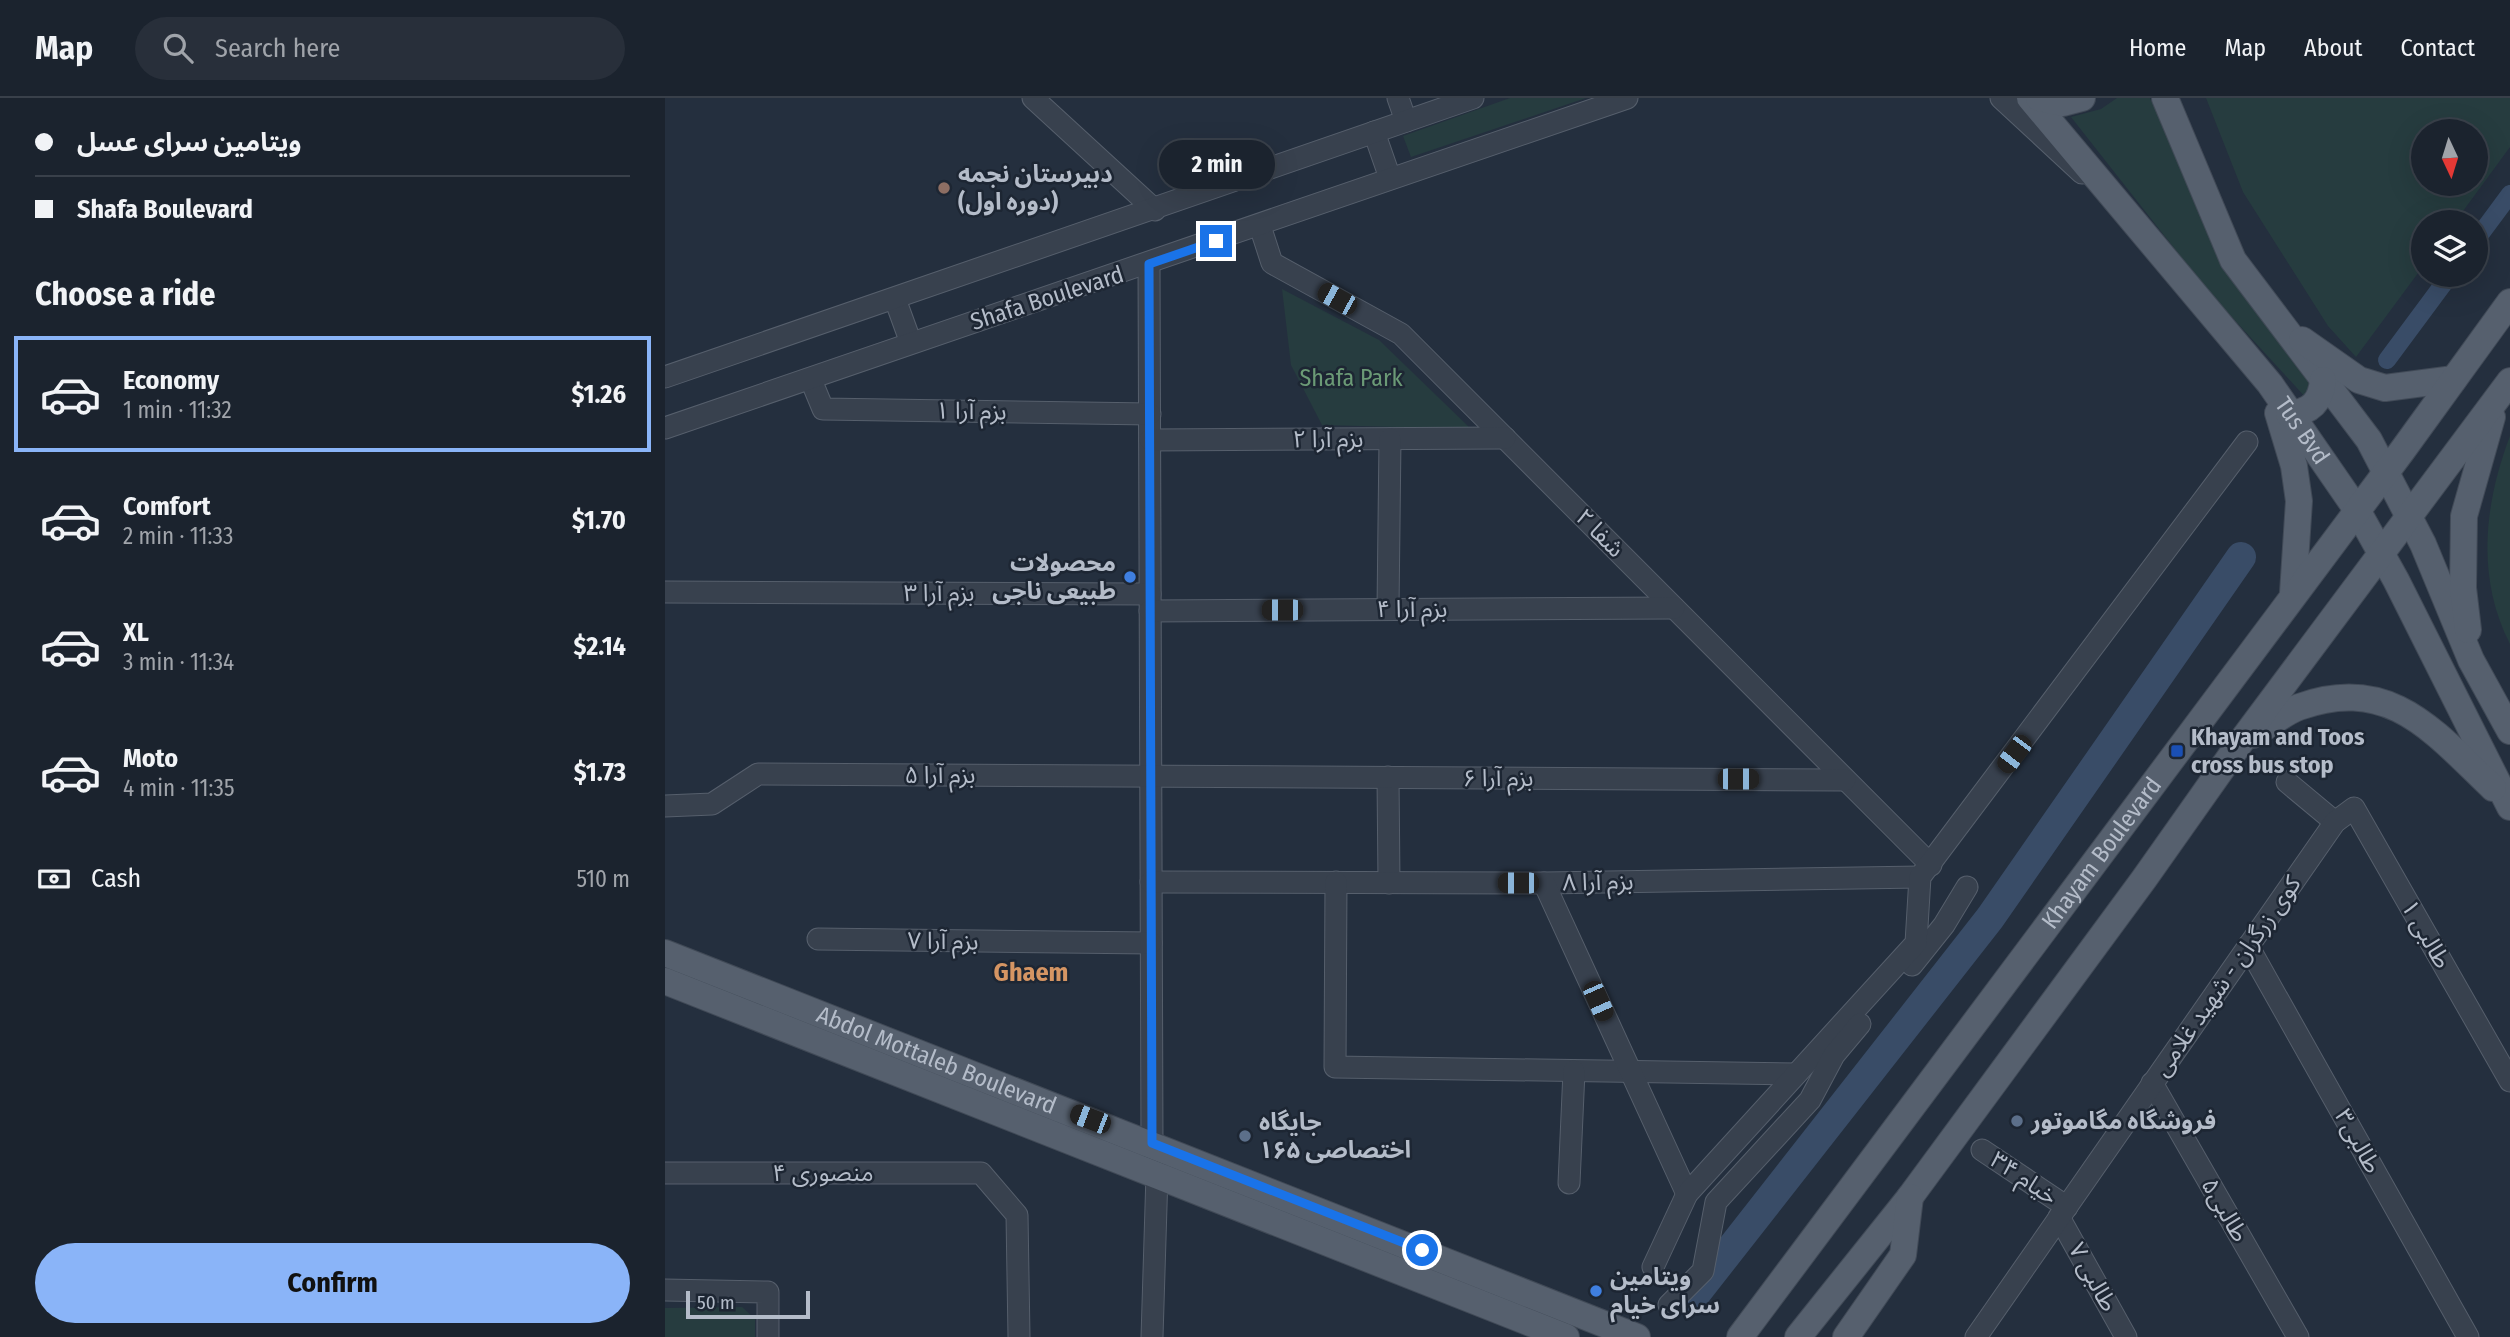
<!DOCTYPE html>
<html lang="en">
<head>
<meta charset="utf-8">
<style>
	body { margin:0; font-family:"Fira Sans Condensed","Noto Sans Arabic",sans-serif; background:#282f3a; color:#f1f3f6; height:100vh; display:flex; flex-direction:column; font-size:26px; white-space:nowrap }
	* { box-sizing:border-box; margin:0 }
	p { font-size:23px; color:#a0a4aa }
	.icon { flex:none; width:38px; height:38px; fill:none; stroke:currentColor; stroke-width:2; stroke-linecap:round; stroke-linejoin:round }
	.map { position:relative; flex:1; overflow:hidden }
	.details { display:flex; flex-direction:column; background:#1b232e; width:665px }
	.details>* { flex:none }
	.guide { display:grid; align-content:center; height:154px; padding:0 35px; background:#1b232e }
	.needle { width:46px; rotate:176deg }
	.controls { position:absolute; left:1746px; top:21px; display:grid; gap:14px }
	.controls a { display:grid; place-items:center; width:77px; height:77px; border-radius:50%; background:#1b232e; box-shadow:0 7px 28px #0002,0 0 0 2px #39404a; font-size:35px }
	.scale { position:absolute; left:21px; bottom:18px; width:124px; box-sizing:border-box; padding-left:7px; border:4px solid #b4bcc9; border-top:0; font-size:19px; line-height:24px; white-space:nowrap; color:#b4bcc9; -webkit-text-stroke:5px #1d2633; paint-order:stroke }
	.end { position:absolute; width:32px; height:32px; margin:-16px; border:9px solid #1a73e8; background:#fff; box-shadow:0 0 0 4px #fff }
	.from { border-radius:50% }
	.bubble { position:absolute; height:49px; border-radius:24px; background:#1b232e; box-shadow:0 7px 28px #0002,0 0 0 2px #39404a; font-size:23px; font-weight:700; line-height:49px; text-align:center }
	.car { position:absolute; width:21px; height:42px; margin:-21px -10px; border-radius:9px; box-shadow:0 0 5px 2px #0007; background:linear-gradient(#222 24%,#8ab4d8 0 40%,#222 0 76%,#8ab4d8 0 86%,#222 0) }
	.guide b { display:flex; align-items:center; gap:24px; height:66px; font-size:26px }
	.guide b+b { border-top:2px solid #39404a }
	.guide i { width:18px; height:18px; background:#f1f3f6 }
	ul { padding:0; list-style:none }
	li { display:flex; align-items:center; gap:21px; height:116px; margin:0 14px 10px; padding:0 21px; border:4px solid transparent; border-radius:0px }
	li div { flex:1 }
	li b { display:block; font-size:26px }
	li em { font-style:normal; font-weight:700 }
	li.current { border-color:#8ab4f8 }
	li>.icon { width:63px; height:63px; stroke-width:1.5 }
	h2 { padding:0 35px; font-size:32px; line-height:84px }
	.pay { display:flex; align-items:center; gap:18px; height:77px; padding:0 35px; font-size:26px }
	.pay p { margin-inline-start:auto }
	.action { display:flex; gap:14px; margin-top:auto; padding:14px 35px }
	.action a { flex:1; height:80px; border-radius:42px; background:#8ab4f8; color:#111; font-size:28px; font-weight:700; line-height:80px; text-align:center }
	header { display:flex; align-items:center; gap:42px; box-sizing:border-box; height:98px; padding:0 35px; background:#1b232e; border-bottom:2px solid #39404a }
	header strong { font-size:33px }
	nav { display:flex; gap:38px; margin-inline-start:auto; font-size:24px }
	.search { width:490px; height:63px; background:#282f3a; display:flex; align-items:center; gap:18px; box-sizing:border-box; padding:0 24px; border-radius:38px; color:#a0a4aa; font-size:26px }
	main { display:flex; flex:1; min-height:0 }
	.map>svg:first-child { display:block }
</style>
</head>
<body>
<header>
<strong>Map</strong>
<div class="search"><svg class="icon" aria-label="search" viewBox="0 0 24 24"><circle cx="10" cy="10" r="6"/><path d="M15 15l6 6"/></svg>Search here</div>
<nav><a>Home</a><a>Map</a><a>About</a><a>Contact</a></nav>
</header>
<main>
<section class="details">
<div class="guide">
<b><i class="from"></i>ویتامین سرای عسل</b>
<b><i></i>Shafa Boulevard</b>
</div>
<h2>Choose a ride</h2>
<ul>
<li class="current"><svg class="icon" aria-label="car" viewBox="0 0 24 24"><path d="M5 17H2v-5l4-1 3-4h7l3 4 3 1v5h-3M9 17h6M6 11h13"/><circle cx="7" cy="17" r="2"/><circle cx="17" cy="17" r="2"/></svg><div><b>Economy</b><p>1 min · 11:32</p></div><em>$1.26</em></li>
<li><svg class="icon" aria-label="car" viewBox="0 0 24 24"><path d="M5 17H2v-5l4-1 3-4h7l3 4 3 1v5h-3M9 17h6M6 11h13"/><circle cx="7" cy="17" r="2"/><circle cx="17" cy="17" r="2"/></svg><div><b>Comfort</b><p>2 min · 11:33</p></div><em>$1.70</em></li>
<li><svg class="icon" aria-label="car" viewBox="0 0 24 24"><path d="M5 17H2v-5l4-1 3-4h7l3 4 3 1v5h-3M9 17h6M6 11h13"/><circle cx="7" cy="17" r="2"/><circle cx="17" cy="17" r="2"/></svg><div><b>XL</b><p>3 min · 11:34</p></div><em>$2.14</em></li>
<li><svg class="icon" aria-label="car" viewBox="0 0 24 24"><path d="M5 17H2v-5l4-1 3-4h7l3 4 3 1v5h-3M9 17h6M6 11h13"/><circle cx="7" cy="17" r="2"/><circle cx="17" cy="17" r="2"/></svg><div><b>Moto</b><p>4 min · 11:35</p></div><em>$1.73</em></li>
</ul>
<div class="pay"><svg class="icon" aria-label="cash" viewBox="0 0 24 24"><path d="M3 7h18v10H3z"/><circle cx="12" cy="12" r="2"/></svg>Cash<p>510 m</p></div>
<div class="action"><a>Confirm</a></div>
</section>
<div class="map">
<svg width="1845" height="1239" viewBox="0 0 1845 1239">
	<rect width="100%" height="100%" fill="#242f3e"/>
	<g fill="#263c3f" fill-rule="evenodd">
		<path d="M845 0H921L746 59 738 38Z"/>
		<path d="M1452 0H1485L1563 168 1651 290 1642 301 1542 192 1406 19 1436 11Z"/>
		<path d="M1541 0H1845V49L1790 124H1759V167L1691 259 1663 228 1578 94ZM1759 33H1811V86H1759Z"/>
		<path d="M617 191 714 242 806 331 657 327 626 267Z"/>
		<path d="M1845 338V546C1811 480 1819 406 1845 338Z"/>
		<path d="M77 1209 90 1221V1239H0V1210Z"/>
	</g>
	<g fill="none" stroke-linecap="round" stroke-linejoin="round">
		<g stroke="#394c67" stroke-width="18">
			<path d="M1811 142 1845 96"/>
			<path d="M1722 262 1785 177"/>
		</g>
		<path stroke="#394c67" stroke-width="30" d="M1025 1203 1325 820 1576 459"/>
		<g stroke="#565f6c" stroke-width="23">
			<g id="minor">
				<path d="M368 0 490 112"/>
				<path d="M733 0 741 23"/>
				<path d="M1336 0 1417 75"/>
				<path d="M709 34 725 80"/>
				<path d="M595 128 607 165 736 236 1266 767"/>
				<path d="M484 166 487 1045 492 1076 487 1239"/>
				<path d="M230 201 246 245"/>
				<path d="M0 279 808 0"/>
				<path d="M146 282 158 311 485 316"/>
				<path d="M0 330 962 0"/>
				<path d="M485 342 840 340"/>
				<path d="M0 494 485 496"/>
				<path d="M723 511 725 341"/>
				<path d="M485 513 1009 510"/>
				<path d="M723 679 724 785"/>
				<path d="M1622 684 1670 724"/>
				<path d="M0 708 47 706 93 676 1180 682"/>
				<path d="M486 784 879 785 1255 779"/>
				<path d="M671 784 670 969 1131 976"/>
				<path d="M879 785 1022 1096"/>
				<path d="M153 841 486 845"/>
				<path d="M1583 848 1803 1239"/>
				<path d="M1247 867 1279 827 1302 789"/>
				<path d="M1487 985 1633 1239"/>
				<path d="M1317 1052 1402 1109"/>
				<path d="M0 1075H316L352 1117 354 1239"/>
				<path d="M904 1085 909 973"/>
				<path d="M1394 1119 1461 1239"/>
				<path d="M988 1169 1022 1096 1251 845 1255 779 1582 344"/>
				<path d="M0 1192 103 1194V1239"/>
				<path d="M1004 1207 1038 1173 1051 1104 1145 1002 1169 957 1195 926"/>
				<path d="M1311 1239 1670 724 1689 710 1845 983"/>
			</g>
		</g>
		<g stroke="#414a57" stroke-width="28">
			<g id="major">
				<path id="s1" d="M1365 0 1605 286 1692 412 1731 482 1845 709"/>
				<path d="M1374 0 1398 5 1417 0"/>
				<path d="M1500 0 1568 162 1704 342 1758 446 1806 562 1845 633"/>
				<path d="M1637 242 1694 282 1720 290 1789 281"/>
				<path d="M1613 315 1629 368 1634 403 1628 495"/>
				<path d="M1624 316C1646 314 1656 304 1658 282"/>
				<path d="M1803 532 1798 490 1799 418 1827 319"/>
				<path d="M1588 637C1603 628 1618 615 1634 609 1725 576 1769 634 1828 690"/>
				<path id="s2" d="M0 855 972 1239"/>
				<path d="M0 883 901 1239"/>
				<path id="s3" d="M1075 1239 1737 353 1845 204"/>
				<path d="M1133 1239 1245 1099 1479 781 1575 645 1845 283"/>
				<path d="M1181 1239 1238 1157 1245 1099"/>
			</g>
		</g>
		<use href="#minor" stroke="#38414e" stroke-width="21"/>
		<use href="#major" stroke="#56606e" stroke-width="26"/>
	</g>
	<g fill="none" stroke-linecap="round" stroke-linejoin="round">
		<path stroke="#1a73e8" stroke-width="9" d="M551 143 484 166 487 1045 757 1152"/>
	</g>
	<circle fill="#8d6e63" stroke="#1d2633" stroke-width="2.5" cx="279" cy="90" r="7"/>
	<g fill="#3f7fe0" stroke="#1d2633" stroke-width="2.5">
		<circle cx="465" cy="479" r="7"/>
		<circle cx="931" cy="1193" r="7"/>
	</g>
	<rect fill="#1a4fb4" stroke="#1d2633" stroke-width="2.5" x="1505" y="646" width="14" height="14" rx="3.5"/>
	<g fill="#5c6f8a" stroke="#1d2633" stroke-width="2.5">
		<circle cx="1352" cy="1023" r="7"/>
		<circle cx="580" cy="1038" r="7"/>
	</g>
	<g text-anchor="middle" stroke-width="5" stroke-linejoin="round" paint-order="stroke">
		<g font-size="24" font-weight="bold" fill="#b4bcc9" stroke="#1d2633" text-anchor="start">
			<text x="293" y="84">دبیرستان نجمه<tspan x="293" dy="28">(دوره اول)</tspan></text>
			<text x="451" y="473" text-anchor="end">محصولات<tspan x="451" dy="28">طبیعی ناجی</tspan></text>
			<text x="1526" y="647">Khayam and Toos<tspan x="1526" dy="28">cross bus stop</tspan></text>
			<text x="1366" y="1031">فروشگاه مگاموتور</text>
			<text x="594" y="1032">جایگاه<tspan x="594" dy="28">اختصاصی ۱۶۵</tspan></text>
			<text x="945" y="1187">ویتامین<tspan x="945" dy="28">سرای خیام</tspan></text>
		</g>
		<g font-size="24" fill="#b4bcc9" stroke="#1d2633">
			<text transform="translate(382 200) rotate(-18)" y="8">Shafa Boulevard</text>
			<text transform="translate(306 313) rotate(1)" y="8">بزم آرا ۱</text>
			<text dy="8" stroke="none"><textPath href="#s1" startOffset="430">Tus Bvd</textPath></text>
			<text x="663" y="349">بزم آرا ۲</text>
			<text transform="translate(935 435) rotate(45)" y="8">شفا ۲</text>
			<text x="274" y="503">بزم آرا ۳</text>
			<text x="747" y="519">بزم آرا ۴</text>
			<text x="275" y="685">بزم آرا ۵</text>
			<text x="833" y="688">بزم آرا ۶</text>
			<text dy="8" stroke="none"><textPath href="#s3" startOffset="604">Khayam Boulevard</textPath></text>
			<text transform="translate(933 784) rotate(-1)" y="8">بزم آرا ۸</text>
			<text transform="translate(1761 836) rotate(60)" y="8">طالبی ۱</text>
			<text transform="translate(278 843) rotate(1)" y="8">بزم آرا ۷</text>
			<text transform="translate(1562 878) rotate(-55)" y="8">کوی زرگران - شهید غلامی</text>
			<text dy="8" stroke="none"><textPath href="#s2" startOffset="292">Abdol Mottaleb Boulevard</textPath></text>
			<text transform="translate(1693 1043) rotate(61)" y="8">طالبی۳</text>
			<text x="158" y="1083">منصوری ۴</text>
			<text transform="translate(1359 1080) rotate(34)" y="8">خیام ۳۴</text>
			<text transform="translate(1560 1112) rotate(60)" y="8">طالبی۵</text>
			<text transform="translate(1428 1179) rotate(61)" y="8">طالبی ۷</text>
		</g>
		<g font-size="24" fill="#6b9a76" stroke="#1d2633">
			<text x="686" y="288">Shafa Park</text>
		</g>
		<g font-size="26" font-weight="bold" fill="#d59563" stroke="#1d2633">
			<text x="366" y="883">Ghaem</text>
		</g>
	</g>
</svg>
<div class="controls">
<a><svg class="needle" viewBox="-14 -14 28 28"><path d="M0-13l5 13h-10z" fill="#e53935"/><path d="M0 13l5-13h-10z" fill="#a0a4aa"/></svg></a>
<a><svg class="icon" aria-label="layers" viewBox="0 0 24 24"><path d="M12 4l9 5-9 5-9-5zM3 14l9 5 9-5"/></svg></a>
</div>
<div class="scale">50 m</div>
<i class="end from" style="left:757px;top:1152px"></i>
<i class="end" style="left:551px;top:143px"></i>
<div class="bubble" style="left:494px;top:42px;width:116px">2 min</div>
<i class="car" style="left:672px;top:201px;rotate:299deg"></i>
<i class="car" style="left:617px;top:512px;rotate:270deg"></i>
<i class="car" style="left:1349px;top:656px;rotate:217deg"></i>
<i class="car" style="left:1073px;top:681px;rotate:90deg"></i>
<i class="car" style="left:853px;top:785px;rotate:270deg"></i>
<i class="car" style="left:933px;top:903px;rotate:156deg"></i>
<i class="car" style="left:425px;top:1021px;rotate:291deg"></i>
</div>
</main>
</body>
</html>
